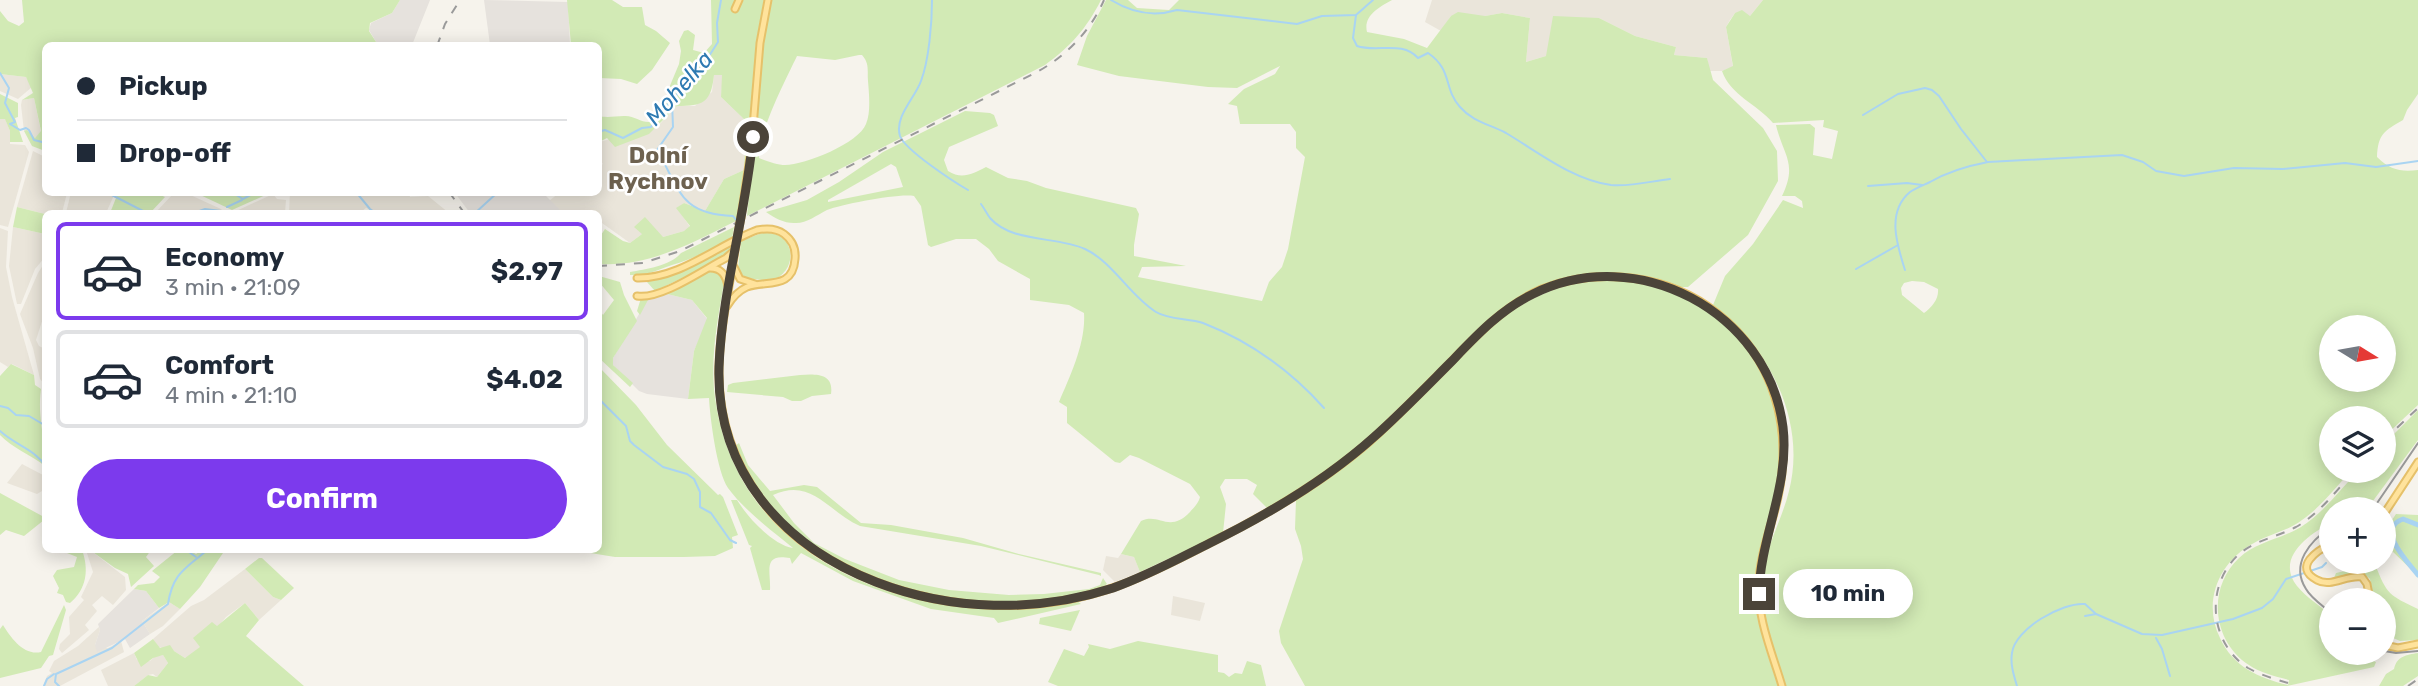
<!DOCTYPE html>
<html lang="en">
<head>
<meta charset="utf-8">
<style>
	body { margin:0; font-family:Rubik,sans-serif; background:#f2f2f3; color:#1f2937; height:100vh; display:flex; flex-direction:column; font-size:26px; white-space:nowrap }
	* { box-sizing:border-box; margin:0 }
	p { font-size:23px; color:#747a83 }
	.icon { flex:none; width:38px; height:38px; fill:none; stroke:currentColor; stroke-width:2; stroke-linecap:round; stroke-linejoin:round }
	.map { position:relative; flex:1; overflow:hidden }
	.side { position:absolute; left:42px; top:210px; width:560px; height:343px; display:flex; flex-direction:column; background:#fff; border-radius:10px; box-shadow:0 4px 18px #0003 }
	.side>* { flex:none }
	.guide { position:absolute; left:42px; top:42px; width:560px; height:154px; border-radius:10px; box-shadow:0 4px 18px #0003; display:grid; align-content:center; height:154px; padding:0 35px; background:#fff }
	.needle { width:46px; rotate:101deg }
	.fabs { position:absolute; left:2319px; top:315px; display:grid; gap:14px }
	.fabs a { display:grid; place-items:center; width:77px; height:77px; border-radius:50%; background:#fff; box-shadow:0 4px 18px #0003; font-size:35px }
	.end { position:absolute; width:32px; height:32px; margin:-16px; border:9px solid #4b4439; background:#fff; box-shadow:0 0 0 4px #fff }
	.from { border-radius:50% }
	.bubble { position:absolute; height:49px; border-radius:24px; background:#fff; box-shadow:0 4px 18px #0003; font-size:23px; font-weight:700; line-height:49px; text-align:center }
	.guide b { display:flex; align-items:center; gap:24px; height:66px; font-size:26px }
	.guide b+b { border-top:2px solid #e0e1e3 }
	.guide i { width:18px; height:18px; background:#1f2937 }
	ul { padding:12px 0 0; list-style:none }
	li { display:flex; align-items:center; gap:21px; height:98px; margin:0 14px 10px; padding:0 21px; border:4px solid #e0e1e3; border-radius:10px }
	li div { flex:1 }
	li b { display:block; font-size:26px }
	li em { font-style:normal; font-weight:700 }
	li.selected { border-color:#7c3aed }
	li>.icon { width:63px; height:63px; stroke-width:1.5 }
	.cta { display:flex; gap:14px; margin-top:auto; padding:14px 35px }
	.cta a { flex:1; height:80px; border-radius:42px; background:#7c3aed; color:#fff; font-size:28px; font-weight:700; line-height:80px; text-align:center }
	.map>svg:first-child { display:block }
</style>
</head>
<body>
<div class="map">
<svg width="2418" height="686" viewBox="0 0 2418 686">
	<rect width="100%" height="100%" fill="#f6f3ec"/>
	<g fill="#eae5da">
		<path d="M1432 0H1763L1750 16 1735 13 1730 20 1726 27 1733 67 1722 71H1709L1707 58 1674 55 1676 47 1635 36 1599 18 1546 56 1526 62 1530 18 1502 13 1485 16H1451L1441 31 1425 22Z"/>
		<path d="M0 74 26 77 32 87 18 99 0 91Z"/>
		<path d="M714 75H723L721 97 746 121 744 170 724 179 705 211 684 203 677 208 690 227 684 231 663 237 642 234 630 243 602 223 599 227 598 214 563 213 549 201 559 193 598 192 599 166 603 164 599 160V142L657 127 677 106H695L712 92Z"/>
		<path d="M34 98 41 132 35 138 27 131H24L21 105 22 100Z"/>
		<path d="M5 118 10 131V144L25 145 29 152 8 227 0 225V119Z"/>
		<path d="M33 151 45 157 46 192 67 193 62 213 45 214 17 207Z"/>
		<path d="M71 192H115V193L106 213H66Z"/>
		<path d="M290 192 409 193 410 197 428 196 449 213H429L427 210 409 213H378L366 208 359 213 289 214Z"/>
		<path d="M174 193H186L221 209 225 213H155Z"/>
		<path d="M273 194 277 199 286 200 285 213 234 212Z"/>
		<path d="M13 227 45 234V257L35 269 21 304H17L9 266Z"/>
		<path d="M0 228 8 231 6 267 12 297 34 375 12 364 8 367 0 362Z"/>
		<path d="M45 262V312L36 340 39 346 45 349V385L40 379 33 348 20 314 38 273Z"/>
		<path d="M22 464 43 475 42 491 37 494 7 483Z"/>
		<path d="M86 550H90L125 577 126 590 113 605 102 596 92 605 97 611 85 625 89 630 62 653 59 649 60 644 70 634 69 617 84 600 81 597 93 572Z"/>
		<path d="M1121 554 1134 557 1140 572 1115 582 1103 570 1106 556 1118 558Z"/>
		<path d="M245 569 273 597 281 600 259 620 245 603 226 617 201 647 191 655 185 658 174 651 158 647 153 639 191 606 204 600Z"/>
		<path d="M1173 596 1205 603 1200 621 1171 615Z"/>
		<path d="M169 602 180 609 163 626 150 634 142 621Z"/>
		<path d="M99 627 100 630 95 645 108 648 121 641 124 652 60 686H43L47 676 52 673 49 671 54 661 78 646Z"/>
		<path d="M134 653 137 660 150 661 155 656 163 655 168 663 157 677 153 674 148 675 134 686H108L101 670Z"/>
	</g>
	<g fill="#e6e2dd">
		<path d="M400 0H430L412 45H378L369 30 371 23 392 13Z"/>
		<path d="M484 0 568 2 570 45H490Z"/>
		<path d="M455 193H543L563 213H470Z"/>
		<path d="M667 294 692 300 708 320 694 351 688 399 647 394 639 391 613 365V358L648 299Z"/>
		<path d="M134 589 146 591 159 608 142 621 150 634 130 648 125 639 97 652 95 645 100 630 98 624Z"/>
	</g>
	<g fill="#d2eab5" fill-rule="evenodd">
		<path d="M22 0H400L392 13 370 23 369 31 378 45 46 46 45 151 32 146 24 131 27 130 35 138 41 131 34 98 22 100 33 93 26 77 0 74V11L8 21 19 26 24 22Z"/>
		<path d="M567 0H612L623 7H642L645 25 656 31 670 43 652 70 637 84 621 79 599 78 598 46 571 45Z"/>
		<path d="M711 0H764L756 43 746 166 736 221C692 243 649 267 599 264V238L605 229 623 241 630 243 642 234 634 227 645 217 663 237 684 231 690 226 676 208 684 203 705 211 724 179 744 170 746 121 721 97 722 75H714C711 103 703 106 677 106L649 134 615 147 607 138 599 142 598 116C609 118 614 116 624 116 633 115 640 122 649 122L668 101 669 88 679 64 681 51 679 41 684 31 688 30 695 35 693 50 704 53 712 44Z"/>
		<path d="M771 0H1101C1087 28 1070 47 1045 65L747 216 763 44ZM859 55H862C870 64 867 71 868 81 869 94 871 112 866 124 859 143 805 165 785 165 778 165 766 161 759 158 759 131 785 81 797 56L835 60Z"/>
		<path d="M1106 0H1128L1137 8 1169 10 1179 0H1392C1379 7 1363 16 1367 32L1404 39 1427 48 1451 16 1458 12 1485 16 1502 13 1530 18 1526 62 1546 56 1553 16 1599 18 1635 36 1676 47 1674 55 1707 58 1713 80 1763 128 1777 151 1778 181 1748 235 1688 287H1679L1659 280 1618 273 1579 275 1553 281 1524 295 1496 313 1483 325 1369 437 1338 464 1269 510 1253 494 1257 485 1247 479H1225L1220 487 1226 504 1223 533 1140 572 1134 557 1121 554 1141 521C1159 512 1169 534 1190 512 1195 506 1198 504 1200 497L1190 484 1139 458 1130 455 1120 463 1115 462 1067 423V407L1059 402C1070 376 1086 343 1084 313L1069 305 1030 300V279L998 261 989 249 976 239H956L931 247 928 245 921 206 914 196C899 193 843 204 827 210 817 215 807 223 796 223 786 224 774 218 766 212L807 200 839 182 883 152 965 111 990 113 994 115 998 126 949 147 944 160 948 171C962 180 972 174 986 167L1008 178 1027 181 1046 188 1136 208 1139 214 1134 245V256L1186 266 1142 267 1138 277 1262 301 1269 282 1282 267 1288 249 1305 157 1296 148V132L1290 124H1240L1237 106 1228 104 1244 89 1275 74 1280 66 1237 88 1208 87 1119 76 1077 65 1087 36ZM891 164 896 167 903 187 828 202V200Z"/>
		<path d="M1763 0H2418V94L2407 110 2403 120C2384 131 2378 134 2377 157 2390 170 2401 172 2418 170V405L2384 437V418H2331V471H2351C2336 487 2321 507 2302 520 2288 531 2269 534 2254 543 2219 561 2202 602 2220 638 2233 667 2259 678 2288 685L2289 680C2275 676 2260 673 2249 665 2212 641 2207 588 2239 558 2256 542 2281 539 2301 527 2323 513 2340 490 2358 471H2384V444L2418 410V440L2367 509H2331V523C2309 534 2275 558 2297 586 2306 597 2320 606 2331 615V653H2357V655L2376 662 2374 667 2287 686H1785C1775 652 1760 619 1762 583 1764 549 1781 523 1789 491 1807 421 1769 347 1713 305L1725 276 1753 244 1783 200 1803 208 1802 201 1795 196H1782C1798 163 1783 155 1776 125L1810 124 1815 128 1813 155 1832 159 1838 131 1823 127 1824 120 1773 123C1757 104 1730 95 1722 71L1733 66 1726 27 1735 13 1742 10 1750 16ZM1912 281 1924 282 1938 289C1939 299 1932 307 1924 313L1902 295 1901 288 1904 283ZM2384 327V380H2331V327Z"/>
		<path d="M0 94 18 103V117L15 118 23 142H10V131L5 119H0Z"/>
		<path d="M118 193H129L137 196 138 193H156L165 197 150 213H110Z"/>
		<path d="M196 193H270L232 210Z"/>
		<path d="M17 207 45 214V234L13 227Z"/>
		<path d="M734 227 732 239C712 249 693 259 672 265 657 270 647 276 630 275V272C646 269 670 266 681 253Z"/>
		<path d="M762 233C795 229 801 270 771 281L745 278 738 269 741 241Z"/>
		<path d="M732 245 726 257 655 291 647 282Z"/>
		<path d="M714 271 721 275 724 283C717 323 709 363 716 404 743 572 930 631 1077 601L1081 604 998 623 994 618 931 609 853 581 801 553 792 564 790 558C762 553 771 571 770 590H762L750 548 752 546 749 545 731 500H737C748 518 773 545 793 548 772 531 744 510 728 488 717 472 710 418 709 398L688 399 694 351 707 318 692 300 667 294 648 300 640 315 637 311 641 298 705 273Z"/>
		<path d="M599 276 620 282 624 295 637 321 613 358V365L633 383 630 387 599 358V309L603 315 614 300 599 282Z"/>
		<path d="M1617 279C1644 283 1670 288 1694 301 1754 335 1788 405 1779 473 1774 512 1756 548 1756 588 1755 622 1768 654 1778 686H1305L1281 643 1279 631 1303 559 1301 546 1295 529 1296 500C1335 474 1371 447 1404 414 1472 347 1513 281 1617 279Z"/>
		<path d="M11 364 34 375 35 385 41 389C37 418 46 438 45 466 31 455 12 448 0 435V376Z"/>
		<path d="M599 367 636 405 667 445 718 495 720 494 723 497 738 535 732 537 733 548 715 556 684 557H615L572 550H598Z"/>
		<path d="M800 375C816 374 834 373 831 394L812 396 801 401H792L783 397 727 392 728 385 733 383Z"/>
		<path d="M739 443 748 465 770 491 804 485 817 487 861 523 891 525 963 538 1019 554 1101 573V576L1099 575 981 546 860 526C828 512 812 477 773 495L794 523 814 543 845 559 899 580 949 590 1009 595 1044 594 1089 589 1100 585 1103 578 1107 584C1089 597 1057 598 1035 600 949 609 836 581 776 514 758 493 746 470 735 446Z"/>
		<path d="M0 493 44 517V520L24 536 6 530 0 535Z"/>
		<path d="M2396 514 2418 515V576L2391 550H2384V532Z"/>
		<path d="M70 550H82C89 569 87 589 70 603L66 602 63 595 57 593 59 588 53 576 57 570 74 567 77 557 67 553Z"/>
		<path d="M90 550H151L146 557 154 566 131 587 128 574 115 568Z"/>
		<path d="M178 550H189L196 554 202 550H225L200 587 180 609 169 602 159 608 146 591 134 589 138 585 154 583 160 577 152 571Z"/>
		<path d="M259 558H262L294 588 281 600 273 597 245 569Z"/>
		<path d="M2375 564C2387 595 2389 595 2418 609V640L2400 641 2391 637 2393 630 2385 622 2391 616 2384 609V600H2373L2370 579 2362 572 2334 578 2336 573Z"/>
		<path d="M245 603 259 620 246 636 304 686H134L148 675 157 677 168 663 163 655 153 658 141 667 134 653 153 639 160 648 170 645 174 651 185 658 200 647 193 638 212 622 217 626Z"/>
		<path d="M64 605 66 610 53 655 49 656 41 668 0 678V629L3 625C11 638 24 656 41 652Z"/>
		<path d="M1080 610 1071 631 1039 624 1040 618Z"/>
		<path d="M1138 641 1218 655V672L1224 673 1229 677 1235 673 1242 674 1247 661 1261 665 1266 686H1058L1048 682 1064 649 1084 656 1089 647 1088 644 1110 649Z"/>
		<path d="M2418 653V676L2403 686H2379L2386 674 2394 669C2397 656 2406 655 2418 653Z"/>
	</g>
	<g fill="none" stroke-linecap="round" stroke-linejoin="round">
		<g stroke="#a9d4f2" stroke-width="2">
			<path d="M932 0C932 23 929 60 921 81 915 98 894 117 900 136 905 150 954 182 968 190"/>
			<path d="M1111 0C1132 13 1154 17 1177 10L1297 24 1322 16 1356 15 1373 0"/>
			<path d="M1356 15 1353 38 1357 46C1377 53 1402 40 1418 58L1428 53C1453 70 1443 88 1460 107 1473 122 1489 124 1506 133 1538 152 1573 180 1611 185 1630 187 1652 181 1670 179"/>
			<path d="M0 73 9 88 5 103 15 122 10 124 20 130 26 128 29 130 34 140 46 143"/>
			<path d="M672 102 673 127 657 150C680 189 679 214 733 216L737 221"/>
			<path d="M1863 115 1898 94 1925 88 1932 90 1939 96 1961 129 1987 162"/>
			<path d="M598 132 605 130 623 138 642 128 651 127 657 116 702 67 718 42 717 23 721 0"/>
			<path d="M1868 186 1907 183 1922 185"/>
			<path d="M106 192 145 212"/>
			<path d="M231 192 243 199 256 192"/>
			<path d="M356 192 370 209 377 214"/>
			<path d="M981 204C984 208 987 214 990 218 1012 243 1056 236 1085 249 1114 263 1129 295 1156 312 1169 320 1189 318 1203 323 1249 341 1291 371 1324 408"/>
			<path d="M227 207 242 200"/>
			<path d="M74 213 85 211 95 214"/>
			<path d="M135 214H147"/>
			<path d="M191 214 205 209 221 211"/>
			<path d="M474 214 498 192"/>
			<path d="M1856 269 1898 245"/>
			<path d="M1905 270C1897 245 1886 212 1910 192 1916 188 1924 185 1930 182 1949 171 1967 166 1988 162L2122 155 2143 162 2156 171 2184 176 2234 168 2283 169 2345 163 2376 167 2418 161"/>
			<path d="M598 398 626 426 630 441 634 445 663 467 687 474 694 479 700 492V507L711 513 730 540 736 543"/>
			<path d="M0 406 8 408 16 415 29 416 46 426"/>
			<path d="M0 431C15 445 35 449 46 467"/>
			<path d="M2384 543 2392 534"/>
			<path d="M186 550 196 557"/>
			<path d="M2333 562H2343"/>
			<path d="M2085 616 2096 614"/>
			<path d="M2156 638 2162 649 2170 676"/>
			<path d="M44 686 47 679 54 674"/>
			<path d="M59 686 55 682 56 674 112 648 168 604C173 572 186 569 207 550"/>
			<path d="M2017 686C2014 676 2010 664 2012 653 2015 629 2062 602 2085 604L2096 614 2142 634 2162 635 2233 619 2262 608 2273 599 2286 579 2322 567 2326 563"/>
		</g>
		<path stroke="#a9d4f2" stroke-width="5" d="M2418 525 2403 519C2375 529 2407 561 2418 575"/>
		<g stroke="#e6c16a" stroke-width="9">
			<g id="primary">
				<path d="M735 9 739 0"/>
				<path d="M741 217 751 151 760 43 768 0"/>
				<path d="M736 244C730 285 720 326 719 367 717 446 759 519 827 558 913 609 1023 620 1118 586 1151 574 1183 557 1214 541 1270 513 1323 482 1370 441 1397 417 1421 392 1446 367 1475 337 1503 306 1542 289 1599 266 1670 275 1718 314 1774 358 1793 428 1778 497 1772 525 1760 553 1759 583 1757 619 1772 652 1782 686"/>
				<path d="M734 267 740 279 755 284"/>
				<path d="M710 268C722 268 726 276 728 286"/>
				<path d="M637 278C680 279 719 244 757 230 767 228 776 228 784 234 792 240 796 249 795 259 793 290 766 280 747 287 738 291 732 298 727 306"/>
				<path d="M637 296C661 300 704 269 726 258L734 251"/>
				<path d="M2384 514 2418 462"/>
				<path d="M2331 544C2318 550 2292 567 2317 580 2331 588 2347 574 2362 577L2367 584 2370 600"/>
				<path d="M2384 645 2398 648 2418 644"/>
			</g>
		</g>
		<use href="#primary" stroke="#ffe39c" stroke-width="5"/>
		<g stroke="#9a9a9a" stroke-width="2">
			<path d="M2373 509 2418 443"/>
			<path d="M2331 527C2310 541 2290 564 2306 589 2311 598 2323 606 2331 613"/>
			<path d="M2384 651 2396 653 2418 651"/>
		</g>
		<g stroke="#9a9a9a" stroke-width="2" stroke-dasharray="9 9" stroke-linecap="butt">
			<path d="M437 46 445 24 460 0"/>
			<path d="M449 192 465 214"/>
			<path d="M598 266 643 263 680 251 1037 72C1066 56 1090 32 1104 0"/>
			<path d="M2384 440 2418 408"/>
			<path d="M2288 683C2275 679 2260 675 2248 668 2209 643 2205 586 2238 555 2255 540 2277 537 2296 527 2319 514 2337 490 2354 471"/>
			<path d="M2408 686 2418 679"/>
		</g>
		<g stroke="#e6c16a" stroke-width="9" stroke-linecap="butt">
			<path id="primary-bridge" d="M736 244 741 217"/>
		</g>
		<use href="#primary-bridge" stroke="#ffe39c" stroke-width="5"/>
	</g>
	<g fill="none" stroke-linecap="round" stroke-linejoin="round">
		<path stroke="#4b4439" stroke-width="9" d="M753 137C746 214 722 289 719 367 716 471 783 546 876 582 951 611 1036 613 1113 588 1147 576 1178 559 1210 543 1269 514 1325 481 1374 437 1401 413 1426 387 1451 362 1476 336 1500 310 1533 294 1637 242 1768 312 1783 427 1790 486 1760 537 1759 594"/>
	</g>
	<g text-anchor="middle" stroke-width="5" stroke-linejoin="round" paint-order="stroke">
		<g font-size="23" font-style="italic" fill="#2e7ab2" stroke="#fff">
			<text transform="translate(679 88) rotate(-49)" y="8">Mohelka</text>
		</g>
		<g font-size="23" font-weight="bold" fill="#6e6250" stroke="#fff">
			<text x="658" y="163">Dolní<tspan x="658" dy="26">Rychnov</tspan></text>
		</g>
	</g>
</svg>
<div class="fabs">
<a><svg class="needle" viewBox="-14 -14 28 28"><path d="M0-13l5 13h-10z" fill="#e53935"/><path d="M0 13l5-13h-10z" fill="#747a83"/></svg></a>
<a><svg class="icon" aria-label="layers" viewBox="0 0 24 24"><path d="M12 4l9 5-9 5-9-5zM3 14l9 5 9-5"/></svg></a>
<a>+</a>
<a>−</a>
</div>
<i class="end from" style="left:753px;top:137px"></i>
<i class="end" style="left:1759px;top:594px"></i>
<div class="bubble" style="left:1783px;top:569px;width:130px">10 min</div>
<div class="guide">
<b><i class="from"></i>Pickup</b>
<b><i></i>Drop-off</b>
</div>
<section class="side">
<ul>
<li class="selected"><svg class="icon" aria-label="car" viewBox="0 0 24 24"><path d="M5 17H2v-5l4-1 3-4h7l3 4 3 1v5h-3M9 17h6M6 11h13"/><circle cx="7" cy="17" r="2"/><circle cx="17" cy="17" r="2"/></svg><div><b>Economy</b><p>3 min · 21:09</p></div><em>$2.97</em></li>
<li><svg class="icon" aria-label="car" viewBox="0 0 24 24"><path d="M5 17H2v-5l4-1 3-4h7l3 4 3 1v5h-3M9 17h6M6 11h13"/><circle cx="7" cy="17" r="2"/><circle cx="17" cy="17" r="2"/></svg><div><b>Comfort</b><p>4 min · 21:10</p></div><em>$4.02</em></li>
</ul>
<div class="cta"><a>Confirm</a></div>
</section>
</div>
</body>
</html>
